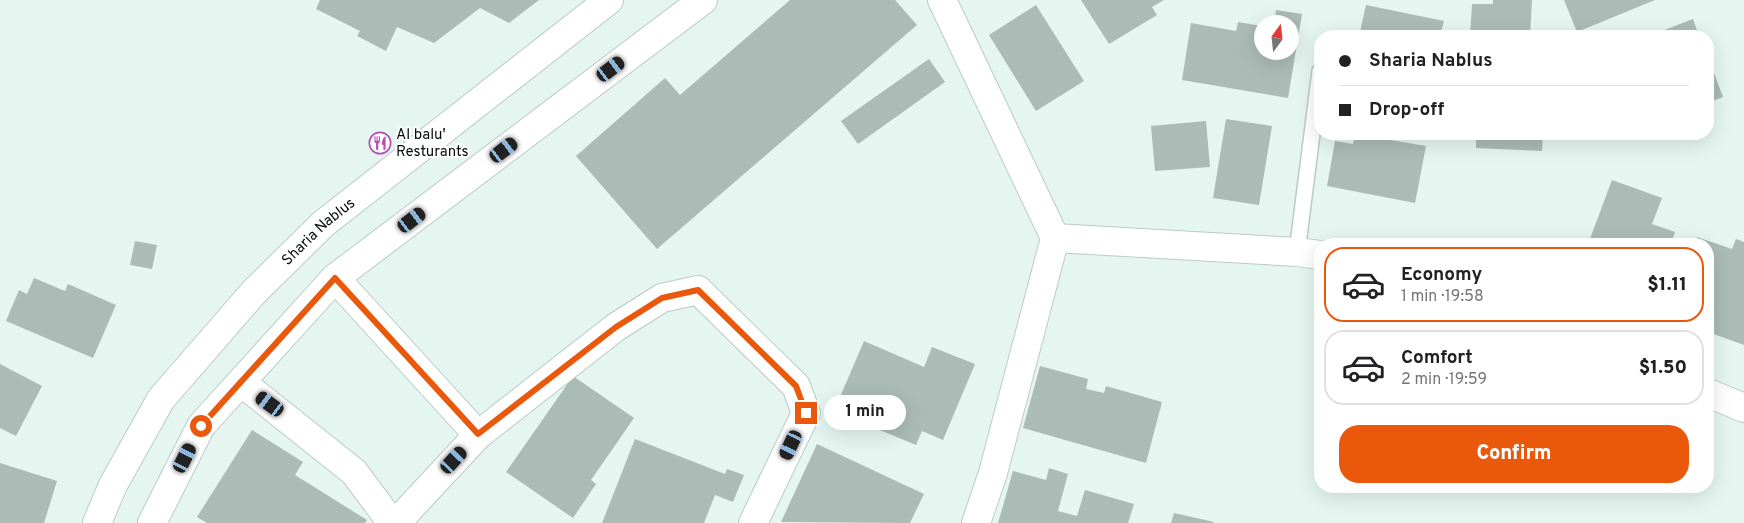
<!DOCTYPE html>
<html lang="en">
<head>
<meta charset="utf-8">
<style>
	body { margin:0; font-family:Overpass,sans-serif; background:#f2f2f2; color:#202124; height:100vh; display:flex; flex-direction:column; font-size:19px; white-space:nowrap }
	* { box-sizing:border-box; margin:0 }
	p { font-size:16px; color:#757577 }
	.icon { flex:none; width:28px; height:28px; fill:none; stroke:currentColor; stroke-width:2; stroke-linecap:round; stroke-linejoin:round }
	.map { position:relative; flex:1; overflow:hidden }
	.side { position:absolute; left:1314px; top:238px; width:400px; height:255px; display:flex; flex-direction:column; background:#fff; border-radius:20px; box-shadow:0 5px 20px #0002 }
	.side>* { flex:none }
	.top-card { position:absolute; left:1314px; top:30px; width:400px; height:110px; border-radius:20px; box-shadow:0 5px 20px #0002; display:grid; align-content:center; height:110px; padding:0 25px; background:#fff }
	.needle { width:32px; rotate:15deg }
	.tools { position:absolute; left:1254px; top:15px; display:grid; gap:10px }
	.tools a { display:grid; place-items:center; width:45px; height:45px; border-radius:50%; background:#fff; box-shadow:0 5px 20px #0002; font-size:25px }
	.end { position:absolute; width:22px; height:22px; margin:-11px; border:6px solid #ea580c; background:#fff; box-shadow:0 0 0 2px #fff }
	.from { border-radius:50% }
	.bubble { position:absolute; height:35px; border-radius:18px; background:#fff; box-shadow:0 5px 20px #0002; font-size:16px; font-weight:800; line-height:35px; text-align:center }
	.car { position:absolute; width:15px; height:30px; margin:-15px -8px; border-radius:6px; box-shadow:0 0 4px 1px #0007; background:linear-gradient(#222 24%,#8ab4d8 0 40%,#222 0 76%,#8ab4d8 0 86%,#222 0) }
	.top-card b { display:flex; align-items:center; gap:18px; height:48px; font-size:19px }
	.top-card b+b { border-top:1px solid #e0e0e0 }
	.top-card i { width:12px; height:12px; background:#202124 }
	ul { padding:9px 0 0; list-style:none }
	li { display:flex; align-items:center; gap:15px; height:75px; margin:0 10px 8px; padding:0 15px; border:2px solid #e0e0e0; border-radius:20px }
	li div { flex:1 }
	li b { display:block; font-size:19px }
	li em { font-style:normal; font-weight:800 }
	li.selected { border-color:#ea580c }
	li>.icon { width:45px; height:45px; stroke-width:1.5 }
	.primary-button { display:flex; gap:10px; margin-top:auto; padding:10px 25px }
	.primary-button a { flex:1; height:58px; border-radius:20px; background:#ea580c; color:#fff; font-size:20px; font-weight:800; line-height:58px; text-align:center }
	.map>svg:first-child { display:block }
</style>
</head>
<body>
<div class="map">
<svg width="1744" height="523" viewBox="0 0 1744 523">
	<rect width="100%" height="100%" fill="#e5f6f1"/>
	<g fill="#abbbb6">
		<path d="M320 0H539L509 23 480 8 434 43 397 27 386 51 357 36 360 31 316 9Z"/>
		<path d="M790 0H895L917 25 657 249 576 156 665 78 680 95Z"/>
		<path d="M1081 0H1164L1152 7 1157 15 1109 44Z"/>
		<path d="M1493 0H1532L1530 36H1470L1472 4H1493Z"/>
		<path d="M1564 0H1655L1577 32Z"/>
		<path d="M1036 5 1084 81 1036 111 989 35Z"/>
		<path d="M1366 5 1444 21 1440 36H1359Z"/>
		<path d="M1276 10 1302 14 1288 98 1182 80 1191 23 1236 31 1238 22 1262 26V51H1290V24H1274Z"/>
		<path d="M1693 19 1699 36H1649Z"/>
		<path d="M1708 57 1723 97 1708 103Z"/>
		<path d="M929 59 945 82 858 144 841 121Z"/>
		<path d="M1226 119 1272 126 1259 205 1213 198Z"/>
		<path d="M1206 121 1210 167 1155 171 1151 126Z"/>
		<path d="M1355 134 1426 146 1415 203 1327 186 1335 141 1353 144Z"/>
		<path d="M1476 134H1543L1542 151 1476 148Z"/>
		<path d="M1612 180 1662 198 1652 224 1675 232 1671 244H1588Z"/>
		<path d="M1697 237 1732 249 1736 239 1744 242V345L1708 332V244H1694Z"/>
		<path d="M135 241 157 245 152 269 130 265Z"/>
		<path d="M34 278 65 291 68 284 116 305 93 358 6 321 19 290 27 294Z"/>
		<path d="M864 341 924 367 932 347 975 364 943 440 922 431 916 445 834 411Z"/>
		<path d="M0 364 42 386 16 436 0 428Z"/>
		<path d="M1040 366 1088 379 1086 389 1104 393 1106 386 1162 402 1146 463 1023 428Z"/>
		<path d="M573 376 634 418 591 480 596 484 573 518 506 472Z"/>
		<path d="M252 430 303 462 295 475 367 520 365 523H207L197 517Z"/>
		<path d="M635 439 725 474 727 469 744 475 733 502 715 495 704 523H602Z"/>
		<path d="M817 444 924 494 910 523 781 522Z"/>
		<path d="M0 463 57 481 44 523H0Z"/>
		<path d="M1049 468 1068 474 1058 511 1077 516 1085 490 1134 504 1128 523H998L1013 471 1046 480Z"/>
		<path d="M1174 513 1214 522 1213 523H1171Z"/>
	</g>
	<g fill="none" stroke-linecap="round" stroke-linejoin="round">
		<g stroke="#bacbc6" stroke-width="18">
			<path id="service" d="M1297 252 1320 71"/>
		</g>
		<g stroke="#bacbc6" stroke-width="30">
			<g id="minor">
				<path d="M942 0 1055 238 993 473 976 523"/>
				<path d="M1055 238 1297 252 1320 255"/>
				<path d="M335 278 478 435"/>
				<path d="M241 382 354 472 392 523"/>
				<path d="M1708 393 1744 408"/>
				<path d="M396 523 478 435 616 327 662 298 698 290 796 386 806 413 753 523"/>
			</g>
		</g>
		<g stroke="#bacbc6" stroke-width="30">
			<g id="secondary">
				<path id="s1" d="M97 523 113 485 161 399 254 292 323 224 609 0"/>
				<path d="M152 523 201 426 335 278 703 0"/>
			</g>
		</g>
		<use href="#service" stroke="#fff" stroke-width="15"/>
		<use href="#minor" stroke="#fff" stroke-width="28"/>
		<use href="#secondary" stroke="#fff" stroke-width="28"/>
	</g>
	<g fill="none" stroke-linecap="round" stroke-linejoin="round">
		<path stroke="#ea580c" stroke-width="6" d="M201 426 335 278 478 434 616 327 662 298 698 290 796 386 806 413"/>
	</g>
	<defs>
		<g id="restaurant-ring" transform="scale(1.125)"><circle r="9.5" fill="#fff" stroke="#b450b7" stroke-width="1.5"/><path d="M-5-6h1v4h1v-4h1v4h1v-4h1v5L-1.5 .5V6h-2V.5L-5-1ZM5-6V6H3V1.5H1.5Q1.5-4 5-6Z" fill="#b450b7"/></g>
	</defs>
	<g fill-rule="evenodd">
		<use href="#restaurant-ring" x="380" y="143"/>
	</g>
	<g text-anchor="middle" stroke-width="4" stroke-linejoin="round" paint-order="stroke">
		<g font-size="15" fill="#090f0d" stroke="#fff" text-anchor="start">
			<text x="396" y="139">Al balu'<tspan x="396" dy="17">Resturants</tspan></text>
		</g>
		<g font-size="15" fill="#090f0d" stroke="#fff">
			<text dy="5" stroke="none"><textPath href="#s1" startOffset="370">Sharia Nablus</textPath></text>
		</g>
	</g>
</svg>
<div class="tools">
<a><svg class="needle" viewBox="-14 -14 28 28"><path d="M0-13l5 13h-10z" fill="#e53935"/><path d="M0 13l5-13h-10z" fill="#757577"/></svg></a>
</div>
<i class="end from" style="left:201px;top:426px"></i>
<i class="end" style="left:806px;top:413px"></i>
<div class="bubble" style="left:824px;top:395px;width:82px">1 min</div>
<i class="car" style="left:611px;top:69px;rotate:53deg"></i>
<i class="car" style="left:504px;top:150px;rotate:53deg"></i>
<i class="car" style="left:412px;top:220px;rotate:53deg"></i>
<i class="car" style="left:270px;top:404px;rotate:306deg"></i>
<i class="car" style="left:791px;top:445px;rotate:205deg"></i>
<i class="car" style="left:185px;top:458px;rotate:27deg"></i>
<i class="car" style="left:454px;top:460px;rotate:43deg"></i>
<div class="top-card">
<b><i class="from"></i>Sharia Nablus</b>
<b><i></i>Drop-off</b>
</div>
<section class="side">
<ul>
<li class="selected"><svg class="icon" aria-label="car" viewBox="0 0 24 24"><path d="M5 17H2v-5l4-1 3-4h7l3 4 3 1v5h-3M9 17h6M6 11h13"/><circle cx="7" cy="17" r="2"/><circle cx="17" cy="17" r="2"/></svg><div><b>Economy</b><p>1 min · 19:58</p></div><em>$1.11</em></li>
<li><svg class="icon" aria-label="car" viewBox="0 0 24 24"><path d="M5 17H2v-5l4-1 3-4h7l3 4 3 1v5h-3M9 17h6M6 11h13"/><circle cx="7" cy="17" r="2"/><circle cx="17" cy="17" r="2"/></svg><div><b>Comfort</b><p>2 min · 19:59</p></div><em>$1.50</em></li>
</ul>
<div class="primary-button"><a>Confirm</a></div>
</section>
</div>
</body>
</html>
